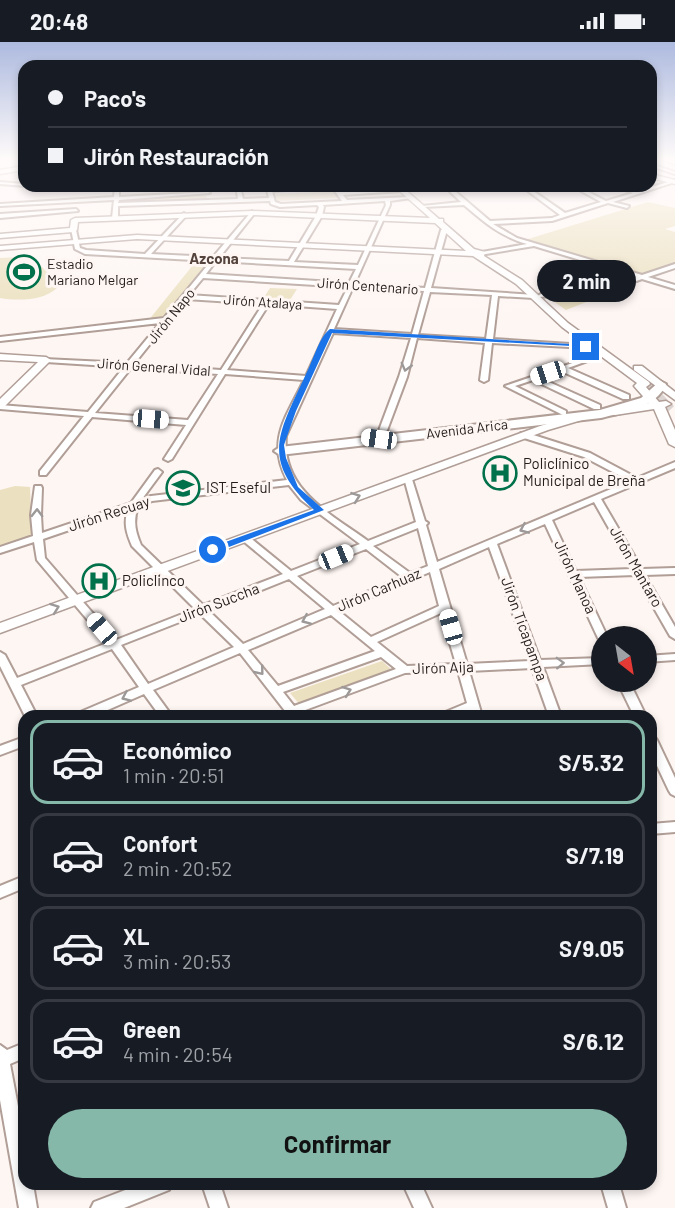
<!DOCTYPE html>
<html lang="es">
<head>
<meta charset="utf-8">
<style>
	body { margin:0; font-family:Barlow,sans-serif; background:#242831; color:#f1f3f6; height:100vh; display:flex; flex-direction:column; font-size:22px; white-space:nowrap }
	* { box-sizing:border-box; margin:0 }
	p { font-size:20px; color:#9ea1a6 }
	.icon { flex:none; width:33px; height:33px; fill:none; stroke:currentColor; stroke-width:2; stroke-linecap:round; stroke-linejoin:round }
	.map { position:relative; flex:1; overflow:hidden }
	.panel { position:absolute; left:18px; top:668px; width:639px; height:480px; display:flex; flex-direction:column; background:#171b24; border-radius:18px; box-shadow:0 3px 9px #0003 }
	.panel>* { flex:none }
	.guide { position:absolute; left:18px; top:18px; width:639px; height:132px; border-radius:18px; box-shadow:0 3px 9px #0003; display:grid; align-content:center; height:132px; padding:0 30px; background:#171b24 }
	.needle { width:39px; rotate:149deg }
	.tools { position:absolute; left:591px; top:584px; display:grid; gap:12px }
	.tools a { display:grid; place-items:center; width:66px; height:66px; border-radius:50%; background:#171b24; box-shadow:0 3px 9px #0003; font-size:30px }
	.end { position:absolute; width:27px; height:27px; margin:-14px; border:8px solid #1a73e8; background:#fff; box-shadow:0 0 0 3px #fff }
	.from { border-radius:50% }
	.bubble { position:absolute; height:42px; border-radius:21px; background:#171b24; box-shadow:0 3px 9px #0003; font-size:20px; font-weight:700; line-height:42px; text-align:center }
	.car { position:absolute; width:18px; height:36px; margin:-18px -9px; border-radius:8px; box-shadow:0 0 4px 2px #0007; background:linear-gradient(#fff 24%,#345 0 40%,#fff 0 76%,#345 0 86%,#fff 0) }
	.guide b { display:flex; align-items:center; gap:21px; height:57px; font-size:22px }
	.guide b+b { border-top:2px solid #363941 }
	.guide i { width:15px; height:15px; background:#f1f3f6 }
	ul { padding:10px 0 0; list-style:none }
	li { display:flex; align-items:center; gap:18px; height:84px; margin:0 12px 9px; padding:0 18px; border:3px solid #363941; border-radius:18px }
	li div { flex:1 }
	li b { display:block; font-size:22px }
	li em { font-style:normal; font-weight:700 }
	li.current { border-color:#85b8a9 }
	li>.icon { width:54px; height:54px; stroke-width:1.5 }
	.action { display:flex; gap:12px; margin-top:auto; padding:12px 30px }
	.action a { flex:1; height:69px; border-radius:36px; background:#85b8a9; color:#111; font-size:24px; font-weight:700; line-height:69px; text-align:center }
	.status { display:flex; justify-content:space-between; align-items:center; height:42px; padding:0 30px; background:#171b24; direction:ltr }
	.status svg { height:16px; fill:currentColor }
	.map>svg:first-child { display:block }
</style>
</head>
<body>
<div class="status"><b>20:48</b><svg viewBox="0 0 49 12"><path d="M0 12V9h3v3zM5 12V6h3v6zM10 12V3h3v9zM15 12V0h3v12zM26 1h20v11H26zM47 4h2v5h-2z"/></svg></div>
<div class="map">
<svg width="675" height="1166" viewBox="0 0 675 1166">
	<rect width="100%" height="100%" fill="#fef6f3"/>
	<g fill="#ebe0bf">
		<path d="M334 149 339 156 277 159 274 152Z"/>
		<path d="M206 151 207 159 118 162V155Z"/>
		<path d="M648 160 675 166V184L665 187 675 190V221L640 233 525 198Z"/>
		<path d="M21 215 37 220 58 241V245C44 259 18 259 0 256V216Z"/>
		<path d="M197 218 210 219 165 276 148 279Z"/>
		<path d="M270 246 297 247 290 258 263 257Z"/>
		<path d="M617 248 566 268 549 256Z"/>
		<path d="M15 444 30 445 32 493 0 506V448Z"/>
		<path d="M382 619 393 629 301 664 290 651Z"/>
	</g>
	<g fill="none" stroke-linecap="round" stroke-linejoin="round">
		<path stroke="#ddd5d2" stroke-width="11" stroke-dasharray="11 5" stroke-linecap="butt" d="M645 342 670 368"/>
		<g stroke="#b09e97" stroke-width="4">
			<g id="street">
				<path d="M662 117H667L675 120V122Z"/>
				<path d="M651 122 675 130V132L651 124Z"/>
				<path d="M675 138V140L613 160 629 164 627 166 608 161 552 179 493 182 517 196 642 233 675 222V226L648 235 675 243V247L642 237 605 250 539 255 538 254 541 252 604 246 636 235 534 204 480 213V211L482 210 527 202C500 194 485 181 464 163L424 165 422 164 461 160 444 144H449L490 179 552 176 560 173 521 144H526L565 171 601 160 572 144H577L606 159 633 151 614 144H621L638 149Z"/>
				<path d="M0 140 24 142 26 144 0 142Z"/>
				<path d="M115 144H119V155L208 150 210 151 119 158 118 161 238 157 236 144H240L243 157 269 156 266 144H270L271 146 335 144 341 150 403 147 401 149 343 153 347 158 409 155 411 156 390 159V163L355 241 425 246 441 188 444 186 447 188 431 246 536 253 537 254 534 256 498 254 493 297 586 303 589 305 588 306 492 301 488 338 484 340 480 338 485 301 417 296 407 335 386 391 382 393 378 391 399 335 411 296 333 291 286 394C281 448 331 472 368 499L416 480 404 436 408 433 411 434 425 479 428 481 426 483 437 520 630 439 584 415 521 395V391H527L590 411 637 436 675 420V426L601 457 642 527 675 526V532L645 533 675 585V597L670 594 635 533 579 535 607 594H602V597L598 596 545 482 497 502 540 618 602 616V622L543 625 561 674H549L532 626 469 629 482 674H470L469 669 459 674H441L443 671 467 661 458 629 405 631 300 670 302 674H289L240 611 153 648 172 674H160L144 652 94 674H76L78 671 139 645 112 607 21 643 37 674H25L0 624V610L5 613 17 636 107 601 37 518 34 500 0 511V505L33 494 31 473 35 444H41L42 446 41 473 42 491 131 461 155 428 158 427 162 430 142 457 151 454 287 438C266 398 287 374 304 338L225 332 172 417 168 419 164 417 186 383 92 375 46 433H40V429L84 374 0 367V363L88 370 124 325 46 320 43 318 44 317 127 321 160 281 0 299V295L164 276 211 219 85 212 75 207 71 187 76 188 80 206 86 208 145 212 184 171 186 174 151 212 213 215 252 169 254 172 219 216 289 219 316 174 319 165 317 163 280 165 271 162 270 159 118 164V176L115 178 112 176 114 158 0 164V162L114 155ZM332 145 342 159 281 162 275 160 272 149ZM385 159 386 163 358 223 294 220 322 174 324 165 323 163ZM216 219 356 227 349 241 206 232ZM203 236 348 245 339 263 189 253ZM353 245 424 249 412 292 334 287ZM430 250 492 253 486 297 418 293ZM186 257 263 262 221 328 134 322ZM269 262 337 267 306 334 227 328ZM131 326 218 332 188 378 95 371ZM289 443 301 458 360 502 291 529 248 494H242L240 496 242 498 283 532 203 563 141 503C135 489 133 479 138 464L152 459ZM594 460 632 527 576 529 552 478ZM128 468C123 481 127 492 132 504L195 567 116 598 45 516 43 497ZM418 486 428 524 410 531 373 504ZM489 505 530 619 467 622 439 527ZM366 507 402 535 333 564 297 534ZM430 530 439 564 371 595 339 569ZM289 537 325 567 243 602 209 569ZM441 571 456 622 407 624 377 600ZM200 572 234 605 148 642 121 603ZM331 573 375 609 278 644 248 608ZM381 615 396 627 294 664 283 650Z"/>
				<path d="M76 167 78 169 0 176V172Z"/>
				<path d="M596 313 601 314 568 326 629 353V357H623L561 329 540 336 600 363V367H594L533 338 515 344 566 369V373H563L505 344Z"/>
				<path d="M675 612V618L646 620V614Z"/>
				<path d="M617 639H629L646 674H634Z"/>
				<path d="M651 694 655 695 657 698 675 736V754L671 752 669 749 651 711Z"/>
				<path d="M24 695V704L0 713V704Z"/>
				<path d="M675 780V790L651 792V782Z"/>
				<path d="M24 834V846L0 856V844Z"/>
				<path d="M24 1001V1016L10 1022 24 1096V1142H33L37 1166H19L0 1058V1003L7 1008Z"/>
				<path d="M141 1142H172L169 1148 124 1166H91L94 1160Z"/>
				<path d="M202 1142H220L228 1166H210Z"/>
				<path d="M403 1142H421L432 1166H414Z"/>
				<path d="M601 1142H619L626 1166H608Z"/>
			</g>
		</g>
		<g stroke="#b09e97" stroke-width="3">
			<g id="secondary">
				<path d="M24 124V128L0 132V128Z"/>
				<path d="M651 132 675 138V142L651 136Z"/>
				<path d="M394 144H401L439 177H443V180L474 207 485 210 484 214 522 238 568 281 649 340 650 342 646 345 659 360 666 359 671 362 665 365 675 388V405L669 402 654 367 615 373 610 370 615 367 649 361 634 344 637 341 562 285 516 242 473 214 137 197 0 208V204L137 193 466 209 435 181 252 173 78 180 77 188 73 190 0 196V192L70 186 71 178 75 176 252 169 430 176Z"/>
				<path d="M0 312 46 315 51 318 4 365 0 366V357L38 320 0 318Z"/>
				<path d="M634 324H642L675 350V358L634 328Z"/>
				<path d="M581 372 585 373V377L548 388 0 591V581L540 384Z"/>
			</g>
		</g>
		<g stroke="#b09e97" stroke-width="4">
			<path id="primary" d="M660 339 666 342C657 366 623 370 601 376L280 413 274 409 280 405 600 368 641 356Z"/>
		</g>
		<use href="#street" fill="#fff" fill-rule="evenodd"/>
		<use href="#secondary" fill="#fff" fill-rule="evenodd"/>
		<use href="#primary" fill="#fff" fill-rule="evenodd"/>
	</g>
	<defs><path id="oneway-chevron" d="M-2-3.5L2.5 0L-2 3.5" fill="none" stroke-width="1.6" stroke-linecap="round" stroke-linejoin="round" transform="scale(1.5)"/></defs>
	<g stroke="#9c9998">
		<use href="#oneway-chevron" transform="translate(406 325) rotate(105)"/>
		<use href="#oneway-chevron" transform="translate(356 455) rotate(-20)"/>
		<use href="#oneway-chevron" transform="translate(37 471) rotate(-89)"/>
		<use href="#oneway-chevron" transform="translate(524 487) rotate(157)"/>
		<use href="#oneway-chevron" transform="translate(55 566) rotate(-20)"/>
		<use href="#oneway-chevron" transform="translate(306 578) rotate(157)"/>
		<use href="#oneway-chevron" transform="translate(560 621) rotate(-2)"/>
		<use href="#oneway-chevron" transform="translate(260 629) rotate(51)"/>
		<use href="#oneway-chevron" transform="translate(347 649) rotate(-20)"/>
		<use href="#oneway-chevron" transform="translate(126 655) rotate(157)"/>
	</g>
	<linearGradient id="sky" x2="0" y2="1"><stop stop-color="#adbadf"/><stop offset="0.42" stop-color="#fffbfa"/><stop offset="1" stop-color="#fffbfa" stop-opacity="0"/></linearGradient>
	<rect width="675" height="280" fill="url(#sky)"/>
	<path fill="#1a73e8" d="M330 287 586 303 589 305 332 291 296 369 284 403 286 416 298 445 324 468 216 510H209V506L314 468C259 417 279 391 306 332 313 319 319 295 330 287Z"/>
	<defs>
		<g id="stadium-ring" transform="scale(1.725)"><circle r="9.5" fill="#fef6f3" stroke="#00714a" stroke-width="1.5"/><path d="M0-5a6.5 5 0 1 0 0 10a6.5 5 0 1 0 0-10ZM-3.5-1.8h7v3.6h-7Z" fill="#00714a"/></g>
		<g id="hospital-ring" transform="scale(1.725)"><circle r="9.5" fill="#fef6f3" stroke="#00714a" stroke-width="1.5"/><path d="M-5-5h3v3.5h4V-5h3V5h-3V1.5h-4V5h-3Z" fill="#00714a"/></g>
		<g id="university-ring" transform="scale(1.725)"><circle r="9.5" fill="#fef6f3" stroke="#00714a" stroke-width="1.5"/><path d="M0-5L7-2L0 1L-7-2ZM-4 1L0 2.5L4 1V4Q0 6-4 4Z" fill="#00714a"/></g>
	</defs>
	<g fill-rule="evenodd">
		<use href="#stadium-ring" x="24" y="230"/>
		<use href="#hospital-ring" x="500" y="431"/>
		<use href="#university-ring" x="183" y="446"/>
		<use href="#hospital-ring" x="99" y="539"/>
	</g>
	<g text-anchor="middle" stroke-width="6" stroke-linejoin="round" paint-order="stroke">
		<g font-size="14" fill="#241d1a" stroke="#fef6f3" text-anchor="start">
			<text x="47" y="227">Estadio<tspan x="47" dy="16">Mariano Melgar</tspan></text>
		</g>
		<g font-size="14" fill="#241d1a" stroke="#fef6f3">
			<text transform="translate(368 244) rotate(4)" y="5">Jirón Centenario</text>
			<text transform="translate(263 260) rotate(4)" y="5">Jirón Atalaya</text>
			<text transform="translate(171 274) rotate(-51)" y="5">Jirón Napo</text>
			<text transform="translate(154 325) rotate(4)" y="5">Jirón General Vidal</text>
			<text transform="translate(467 387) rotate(-7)" y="5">Avenida Arica</text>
		</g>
		<g font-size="15" font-weight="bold" fill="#54443d" stroke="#fef6f3">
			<text x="214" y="222">Azcona</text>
		</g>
		<g font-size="15" fill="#241d1a" stroke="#fef6f3" text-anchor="start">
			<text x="523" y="427">Policlínico<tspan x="523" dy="17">Municipal de Breña</tspan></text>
			<text x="206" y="451">IST Eseful</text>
			<text x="122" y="544">Policlinco</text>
		</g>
		<g font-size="15" fill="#241d1a" stroke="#fef6f3">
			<text transform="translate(109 472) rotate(-18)" y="5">Jirón Recuay</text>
			<text transform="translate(636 525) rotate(60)" y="5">Jirón Mantaro</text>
			<text transform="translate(575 535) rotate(65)" y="5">Jirón Manoa</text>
			<text transform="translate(379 548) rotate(-23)" y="5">Jirón Carhuaz</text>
			<text transform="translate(219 561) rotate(-21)" y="5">Jirón Succha</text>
			<text transform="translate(524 587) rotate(70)" y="5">Jirón Ticapampa</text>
			<text transform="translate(443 626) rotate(-2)" y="5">Jirón Aija</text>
		</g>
	</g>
</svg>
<div class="tools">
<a><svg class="needle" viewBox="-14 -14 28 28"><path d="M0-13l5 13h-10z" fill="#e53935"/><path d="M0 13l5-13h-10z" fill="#9ea1a6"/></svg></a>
</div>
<i class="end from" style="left:213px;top:508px"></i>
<i class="end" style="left:586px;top:305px"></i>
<div class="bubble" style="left:537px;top:218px;width:99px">2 min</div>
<i class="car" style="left:548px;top:331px;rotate:252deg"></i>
<i class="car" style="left:151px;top:377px;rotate:95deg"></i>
<i class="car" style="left:379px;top:397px;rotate:278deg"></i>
<i class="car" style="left:336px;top:515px;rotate:68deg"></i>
<i class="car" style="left:451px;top:585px;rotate:344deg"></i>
<i class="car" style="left:102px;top:587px;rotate:319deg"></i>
<div class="guide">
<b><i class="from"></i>Paco's</b>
<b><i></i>Jirón Restauración</b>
</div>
<section class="panel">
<ul>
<li class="current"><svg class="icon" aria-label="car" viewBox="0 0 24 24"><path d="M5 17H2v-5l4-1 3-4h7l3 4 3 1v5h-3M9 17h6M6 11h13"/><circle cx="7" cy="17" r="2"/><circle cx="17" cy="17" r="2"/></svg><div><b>Económico</b><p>1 min · 20:51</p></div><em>S/5.32</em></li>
<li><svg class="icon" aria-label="car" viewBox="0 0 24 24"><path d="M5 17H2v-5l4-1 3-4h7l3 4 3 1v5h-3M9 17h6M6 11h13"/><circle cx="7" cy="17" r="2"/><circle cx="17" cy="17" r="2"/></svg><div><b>Confort</b><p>2 min · 20:52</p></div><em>S/7.19</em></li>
<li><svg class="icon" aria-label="car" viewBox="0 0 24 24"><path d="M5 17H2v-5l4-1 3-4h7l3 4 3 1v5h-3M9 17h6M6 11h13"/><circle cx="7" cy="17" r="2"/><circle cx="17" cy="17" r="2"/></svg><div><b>XL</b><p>3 min · 20:53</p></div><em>S/9.05</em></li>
<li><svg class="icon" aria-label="car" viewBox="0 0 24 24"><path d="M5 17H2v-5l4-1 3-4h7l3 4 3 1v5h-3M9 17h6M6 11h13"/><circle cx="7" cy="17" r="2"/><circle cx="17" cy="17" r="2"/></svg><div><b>Green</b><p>4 min · 20:54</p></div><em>S/6.12</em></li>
</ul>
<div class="action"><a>Confirmar</a></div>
</section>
</div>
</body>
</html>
